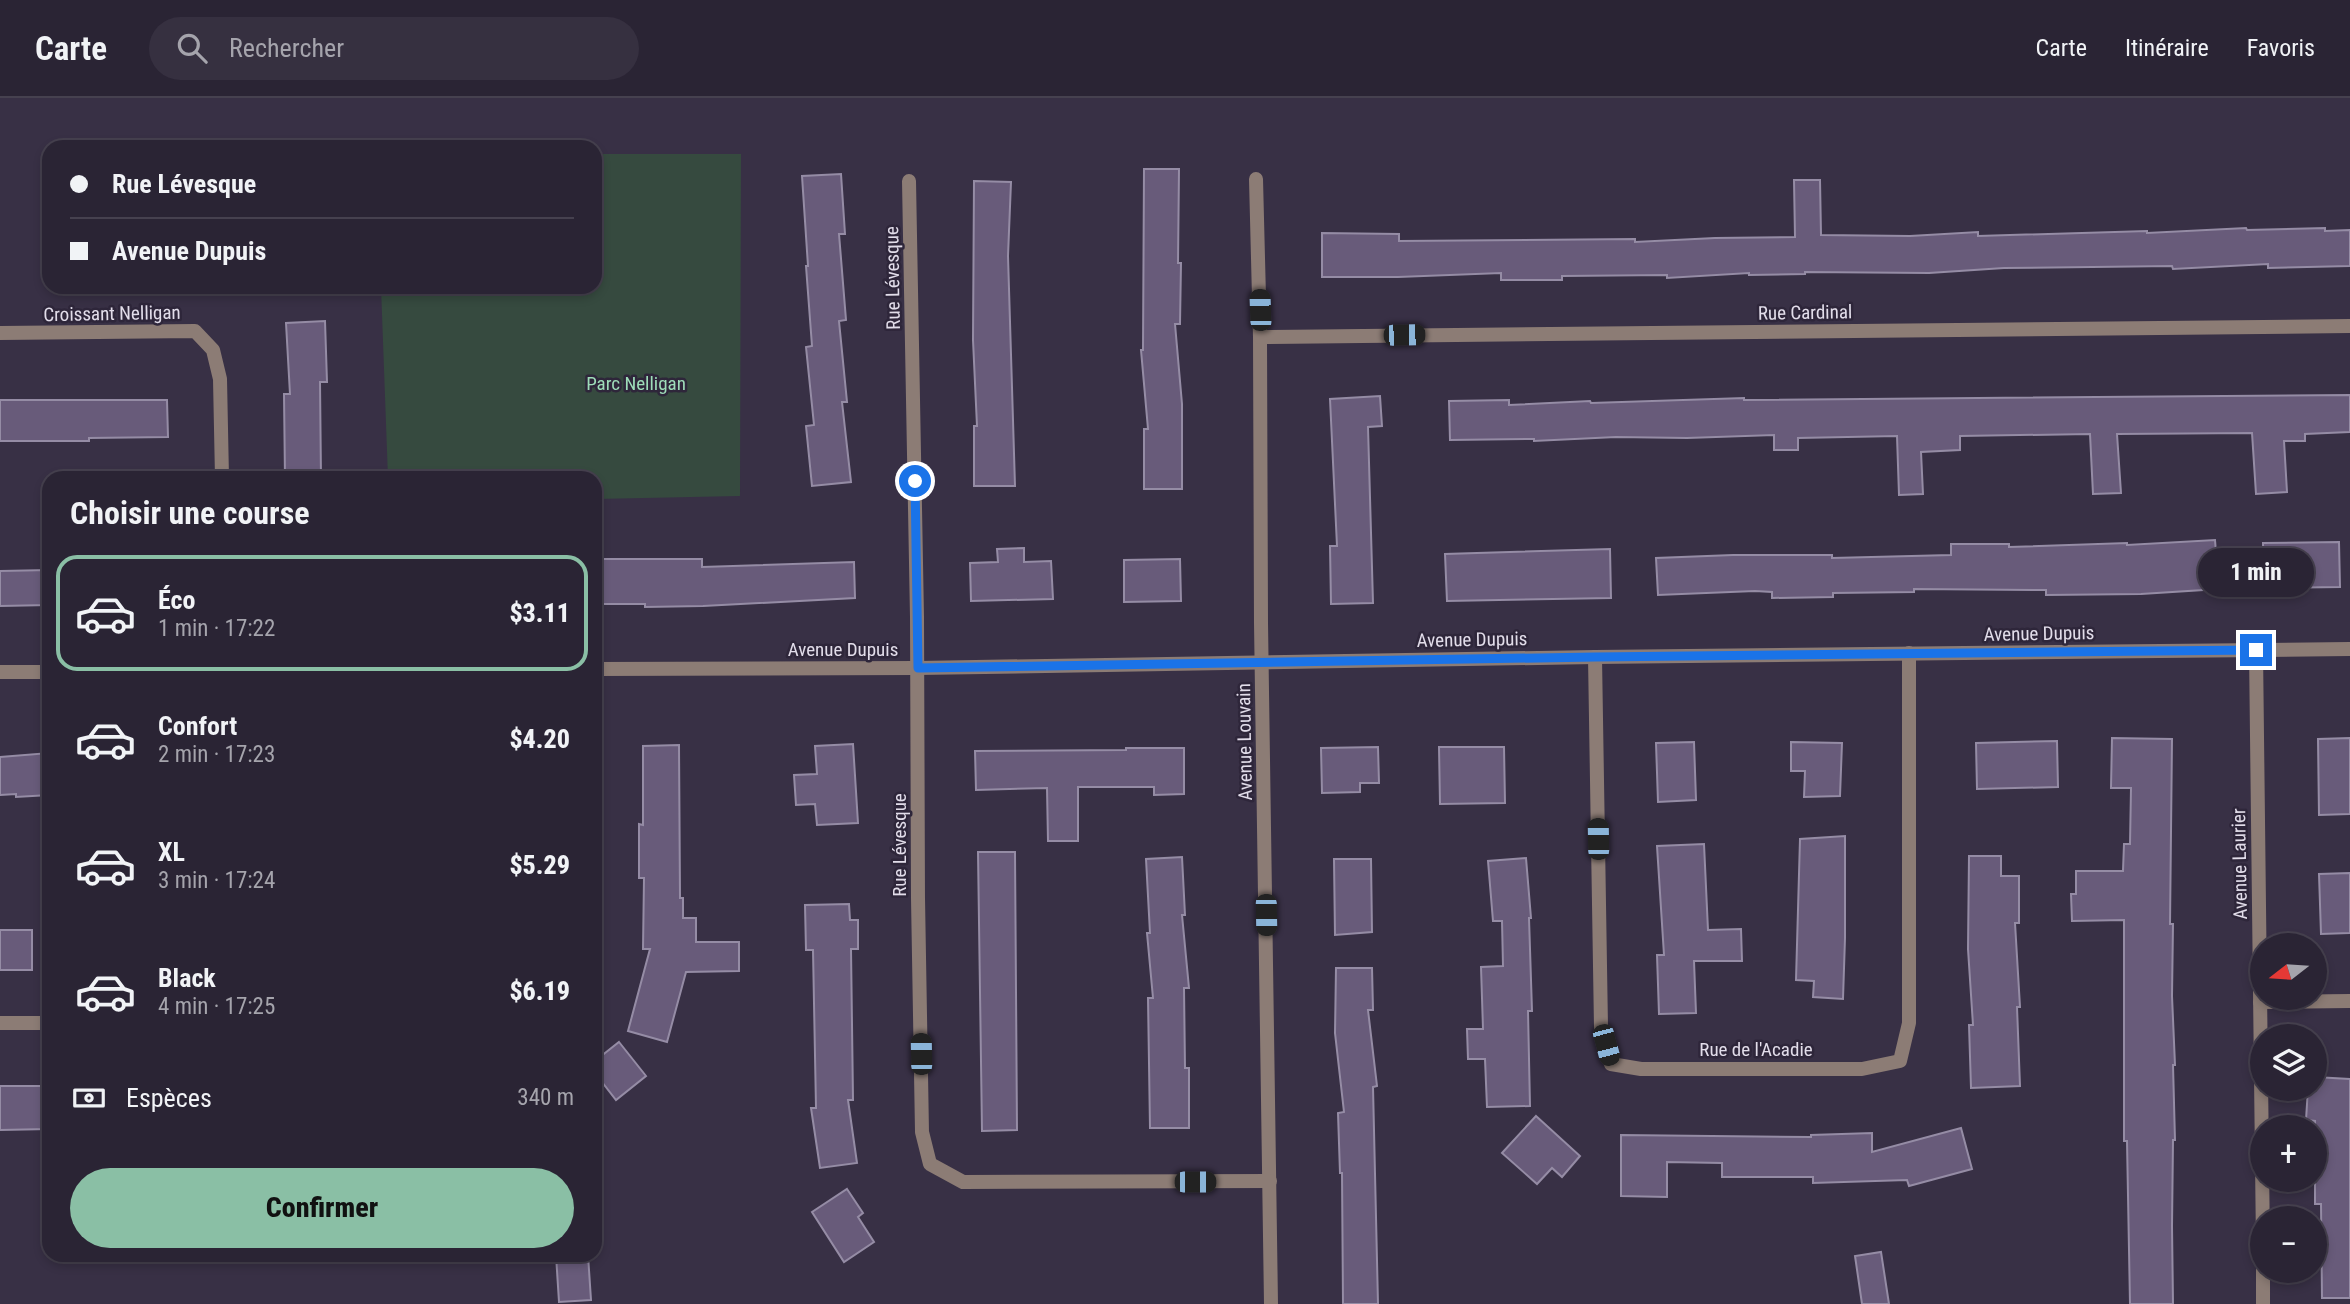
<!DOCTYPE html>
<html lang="fr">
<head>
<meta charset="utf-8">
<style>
	body { margin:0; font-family:"Roboto Condensed",sans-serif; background:#363040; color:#f1f3f6; height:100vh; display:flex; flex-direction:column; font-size:26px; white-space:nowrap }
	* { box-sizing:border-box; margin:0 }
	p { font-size:23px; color:#a5a4ac }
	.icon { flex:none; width:38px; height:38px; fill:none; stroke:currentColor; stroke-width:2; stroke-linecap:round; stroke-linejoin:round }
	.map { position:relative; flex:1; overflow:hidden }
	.details { position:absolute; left:42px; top:373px; width:560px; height:791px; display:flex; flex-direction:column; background:#2a2434; border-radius:21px; box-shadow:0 4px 10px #0003,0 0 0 2px #46414f }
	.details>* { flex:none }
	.banner { position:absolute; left:42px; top:42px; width:560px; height:154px; border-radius:21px; box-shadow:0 4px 10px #0003,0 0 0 2px #46414f; display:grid; align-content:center; height:154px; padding:0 28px; background:#2a2434 }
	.needle { width:46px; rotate:253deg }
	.controls { position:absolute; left:2250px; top:835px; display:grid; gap:14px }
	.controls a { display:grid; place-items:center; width:77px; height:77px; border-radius:50%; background:#2a2434; box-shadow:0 4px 10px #0003,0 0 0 2px #46414f; font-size:35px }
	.end { position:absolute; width:32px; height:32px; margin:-16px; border:9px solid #1a73e8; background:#fff; box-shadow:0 0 0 4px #fff }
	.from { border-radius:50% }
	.bubble { position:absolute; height:49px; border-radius:24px; background:#2a2434; box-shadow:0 4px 10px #0003,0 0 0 2px #46414f; font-size:23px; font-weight:800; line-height:49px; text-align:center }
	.car { position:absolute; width:21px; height:42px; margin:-21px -10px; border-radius:9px; box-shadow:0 0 5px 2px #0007; background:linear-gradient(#222 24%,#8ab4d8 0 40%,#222 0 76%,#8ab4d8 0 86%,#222 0) }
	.banner b { display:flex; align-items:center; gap:24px; height:66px; font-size:26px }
	.banner b+b { border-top:2px solid #46414f }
	.banner i { width:18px; height:18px; background:#f1f3f6 }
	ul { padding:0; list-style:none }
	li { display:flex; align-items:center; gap:21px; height:116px; margin:0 14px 10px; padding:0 14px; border:4px solid transparent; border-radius:21px }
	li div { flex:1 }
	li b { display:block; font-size:26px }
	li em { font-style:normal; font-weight:800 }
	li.selected { border-color:#8abfa5 }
	li>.icon { width:63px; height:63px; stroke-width:1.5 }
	h2 { padding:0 28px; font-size:32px; line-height:84px }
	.pay { display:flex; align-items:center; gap:18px; height:77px; padding:0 28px; font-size:26px }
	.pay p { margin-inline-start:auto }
	.primary-button { display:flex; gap:14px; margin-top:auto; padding:14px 28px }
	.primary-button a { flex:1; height:80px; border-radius:42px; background:#8abfa5; color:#111; font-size:28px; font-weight:800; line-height:80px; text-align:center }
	header { display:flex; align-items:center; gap:42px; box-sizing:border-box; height:98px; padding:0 35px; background:#2a2434; border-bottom:2px solid #46414f }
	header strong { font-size:33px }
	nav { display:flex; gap:38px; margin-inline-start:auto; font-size:24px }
	.search { width:490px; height:63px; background:#363040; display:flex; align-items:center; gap:18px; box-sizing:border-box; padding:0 24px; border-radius:38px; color:#a5a4ac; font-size:26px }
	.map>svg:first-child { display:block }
</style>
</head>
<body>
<header>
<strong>Carte</strong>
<div class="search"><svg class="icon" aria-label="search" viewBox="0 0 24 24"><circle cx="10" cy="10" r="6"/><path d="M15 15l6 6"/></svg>Rechercher</div>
<nav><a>Carte</a><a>Itinéraire</a><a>Favoris</a></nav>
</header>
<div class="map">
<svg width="2350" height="1206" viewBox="0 0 2350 1206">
	<rect width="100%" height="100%" fill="#383045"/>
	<path fill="#364a3f" d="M595 56H741L740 398 595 401V380H388L381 189H595Z"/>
	<g fill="#685b7a" stroke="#958ca5" stroke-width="2">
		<path d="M1144 71H1179L1178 165H1181L1180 226H1175L1182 306V391H1144V331H1148L1141 252H1143Z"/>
		<path d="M841 76 845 136H839L846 222 839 223 847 304H842L851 384 812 388 806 328 814 327 806 249 812 248 806 168H808L802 78Z"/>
		<path d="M1794 82H1820L1821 137 1910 138 1978 134V138L2147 133V135L2246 130 2247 132 2325 130V133L2350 132V168L2268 170V166L2173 171 2172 168 2004 170 1929 175 1805 174V176L1749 177V175L1667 180V177L1562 178V182H1501V175L1398 179H1322V135L1399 136V143L1635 141V144L1715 140 1795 139Z"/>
		<path d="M974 83 1011 84 1008 158 1015 388H974V328H977L973 242Z"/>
		<path d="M325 223 327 284H320L321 380H285L284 296H290L286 225Z"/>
		<path d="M2350 297V334L2305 336V343H2284L2287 394 2256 396 2252 335 2117 336 2121 395 2093 396 2090 336 1960 338V352L1921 354 1923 396 1899 397 1897 338 1798 340V352H1774V337L1687 340 1616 339 1534 343V341L1450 342 1449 303 1509 302V307L1590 303 1591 305 1744 300V302Z"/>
		<path d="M1380 298 1382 328 1368 329 1373 505 1331 506 1330 448H1337L1330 301Z"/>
		<path d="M0 302H167L168 339 89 340V343H0Z"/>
		<path d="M2215 442 2219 491 2141 496 2046 497V492L1914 491V494L1833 495V499L1772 500V494L1755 493 1658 497 1656 460 1733 457H1832V460L1951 457V446H2009V449L2127 445V447Z"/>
		<path d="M2339 444 2340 489 2264 490 2263 445Z"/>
		<path d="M1024 450V464L1051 463 1053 501 971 503 970 465 998 464 997 451Z"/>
		<path d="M1610 451 1611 500 1447 503 1445 456Z"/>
		<path d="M595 461H702V469L854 464 855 500 703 508 645 509V506H595Z"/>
		<path d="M1180 461 1181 503 1124 504V462Z"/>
		<path d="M49 472V507L0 508V473Z"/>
		<path d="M2112 640 2172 641 2170 826H2173L2172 898 2175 967H2173L2175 1042H2173L2172 1128 2173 1206H2130L2127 1043H2124V822L2072 823 2071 796H2076V773H2123L2124 746H2130L2131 690H2111Z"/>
		<path d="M2350 640V716L2319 717 2318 641Z"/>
		<path d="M2057 643 2058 689 1977 691 1976 645Z"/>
		<path d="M1694 644 1696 702 1658 704 1656 645Z"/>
		<path d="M1791 644 1842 645 1840 698 1804 699 1805 673H1791Z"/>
		<path d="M853 646 858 725 817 727 815 706 796 707 794 677 817 676 815 648Z"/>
		<path d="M679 647 680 800H683V820H696V844H739V873L686 874 667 944 628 933 650 851H643L644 780H639V726L643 727V648Z"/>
		<path d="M1378 649 1379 685H1360V694L1322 695 1321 650Z"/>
		<path d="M1439 649H1504L1505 705 1440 706Z"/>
		<path d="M1126 650H1184V696L1154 697V689H1078V743H1048L1047 690 976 692 975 653 1126 652Z"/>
		<path d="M49 655V697L16 699V696L0 697V659Z"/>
		<path d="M1845 738V840L1843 901 1813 899 1814 883 1796 882 1800 741Z"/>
		<path d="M1704 746 1708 832 1741 831 1742 863H1694L1696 915 1659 916 1657 857H1664L1657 748Z"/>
		<path d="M978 754H1015L1017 1032 982 1033Z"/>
		<path d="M1969 758H2001V778H2019V825H2015L2020 909H2017L2020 988 1971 990 1969 927H1973L1968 851Z"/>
		<path d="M1182 759 1185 817H1182L1189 890H1184L1185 970H1189V1030H1150L1148 900H1153L1147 835H1150L1146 761Z"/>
		<path d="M1526 760 1531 820H1529L1532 913H1528L1530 1008 1487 1009 1485 961H1468L1467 931H1483L1481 869 1503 868 1502 823H1493L1488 763Z"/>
		<path d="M1334 761H1371L1372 834 1335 837Z"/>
		<path d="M2350 775V835L2321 836 2319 776Z"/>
		<path d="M849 806 850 822H858V851H851L853 1002H848L857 1065 820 1070 811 1010H816L813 852H806L805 807Z"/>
		<rect x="0" y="832" width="32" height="40"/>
		<path d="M1336 870H1372L1373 912H1368L1377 988 1373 989 1378 1206H1343L1342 1075H1340L1338 1015 1344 1014 1335 935Z"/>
		<path d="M619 944 646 978 616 1002 595 975V963Z"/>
		<path d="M2315 979 2350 981V1200H2322L2321 1106H2315V1023L2306 1022 2308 990H2315Z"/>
		<path d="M0 988H49V1031L0 1032Z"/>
		<path d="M1536 1018 1580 1058 1562 1079 1552 1070 1537 1086 1502 1055Z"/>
		<path d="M1961 1030 1972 1071 1909 1088 1907 1082 1813 1085V1079H1722V1065L1667 1064V1099L1621 1098V1037L1811 1039V1037L1872 1035V1054Z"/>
		<path d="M847 1091 863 1115 858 1119 874 1144 844 1164 812 1114Z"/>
		<path d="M1881 1154 1889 1206H1862L1855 1158Z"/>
		<path d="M556 1157H588L591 1202 559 1204Z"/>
	</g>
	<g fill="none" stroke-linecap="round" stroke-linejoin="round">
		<g stroke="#8c7c75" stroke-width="14">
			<path d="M1256 81 1260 239 1261 525 1271 1206"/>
			<path d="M909 83 917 519 918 800 922 1034 930 1066 963 1084 1270 1083"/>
			<path d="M0 235 195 233 213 252 220 281 222 380"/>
			<path d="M1260 239 2350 228"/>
			<path d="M2256 552 2263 1148"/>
			<path d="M1595 559 1601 929 1611 966 1641 971H1862L1900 963 1909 925V555"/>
			<path d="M595 571 918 570 1595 559 2350 551"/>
			<path d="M0 574H49"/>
			<path d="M2260 904 2350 903"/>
			<path d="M0 925H49"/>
			<path d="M2263 1172V1206"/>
		</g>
	</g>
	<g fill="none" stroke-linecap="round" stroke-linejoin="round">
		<path stroke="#1a73e8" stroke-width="9" d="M915 383 918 570 1595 559 2256 552"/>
	</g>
	<g text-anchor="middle" stroke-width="5" stroke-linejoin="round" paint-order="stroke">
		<g font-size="19" fill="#e2ddea" stroke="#2e263a">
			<text transform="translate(892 180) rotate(-91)" y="7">Rue Lévesque</text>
			<text transform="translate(1805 214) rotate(-1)" y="7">Rue Cardinal</text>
			<text transform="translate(112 215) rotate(-1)" y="7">Croissant Nelligan</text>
			<text transform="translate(2039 535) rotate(-1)" y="7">Avenue Dupuis</text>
			<text transform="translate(1472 541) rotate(-1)" y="7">Avenue Dupuis</text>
			<text x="843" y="558">Avenue Dupuis</text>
			<text transform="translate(1244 644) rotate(-91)" y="7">Avenue Louvain</text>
			<text transform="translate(899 747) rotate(-90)" y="7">Rue Lévesque</text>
			<text transform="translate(2239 766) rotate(-91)" y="7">Avenue Laurier</text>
			<text x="1756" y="958">Rue de l'Acadie</text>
		</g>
		<g font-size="19" fill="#9eddb9" stroke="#2e263a">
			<text x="636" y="292">Parc Nelligan</text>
		</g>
	</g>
</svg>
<div class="controls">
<a><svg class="needle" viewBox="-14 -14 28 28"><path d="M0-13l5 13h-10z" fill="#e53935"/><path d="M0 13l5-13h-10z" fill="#a5a4ac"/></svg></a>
<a><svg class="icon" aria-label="layers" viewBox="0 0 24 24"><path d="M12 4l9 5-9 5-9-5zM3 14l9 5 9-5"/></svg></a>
<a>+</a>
<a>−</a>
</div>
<i class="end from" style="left:915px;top:383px"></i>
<i class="end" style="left:2256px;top:552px"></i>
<div class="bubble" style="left:2198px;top:450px;width:116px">1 min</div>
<i class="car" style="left:1260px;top:212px;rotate:358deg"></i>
<i class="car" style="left:1404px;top:237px;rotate:89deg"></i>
<i class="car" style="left:1598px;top:741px;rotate:359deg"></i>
<i class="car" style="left:1266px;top:817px;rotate:179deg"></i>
<i class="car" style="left:1606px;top:947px;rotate:165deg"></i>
<i class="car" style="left:921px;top:956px;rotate:359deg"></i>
<i class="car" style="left:1195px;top:1084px;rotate:90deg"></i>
<div class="banner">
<b><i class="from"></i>Rue Lévesque</b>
<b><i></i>Avenue Dupuis</b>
</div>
<section class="details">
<h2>Choisir une course</h2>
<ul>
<li class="selected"><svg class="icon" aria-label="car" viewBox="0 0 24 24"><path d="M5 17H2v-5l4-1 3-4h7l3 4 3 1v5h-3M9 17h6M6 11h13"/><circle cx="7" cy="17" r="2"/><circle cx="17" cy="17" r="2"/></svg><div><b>Éco</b><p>1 min · 17:22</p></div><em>$3.11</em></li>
<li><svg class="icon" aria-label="car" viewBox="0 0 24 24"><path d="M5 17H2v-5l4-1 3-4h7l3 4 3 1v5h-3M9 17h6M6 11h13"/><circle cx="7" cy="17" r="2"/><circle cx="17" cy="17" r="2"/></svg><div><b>Confort</b><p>2 min · 17:23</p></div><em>$4.20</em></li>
<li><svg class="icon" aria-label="car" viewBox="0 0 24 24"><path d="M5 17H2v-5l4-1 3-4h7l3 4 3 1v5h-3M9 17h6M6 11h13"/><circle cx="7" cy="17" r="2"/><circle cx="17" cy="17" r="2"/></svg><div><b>XL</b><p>3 min · 17:24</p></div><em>$5.29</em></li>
<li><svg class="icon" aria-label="car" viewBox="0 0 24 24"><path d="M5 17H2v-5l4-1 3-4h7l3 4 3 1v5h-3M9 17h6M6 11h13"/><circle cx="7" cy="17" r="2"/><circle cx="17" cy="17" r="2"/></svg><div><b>Black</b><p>4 min · 17:25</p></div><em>$6.19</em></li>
</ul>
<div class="pay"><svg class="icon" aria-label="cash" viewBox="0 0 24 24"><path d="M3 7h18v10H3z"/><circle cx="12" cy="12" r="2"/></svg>Espèces<p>340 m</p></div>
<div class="primary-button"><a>Confirmer</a></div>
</section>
</div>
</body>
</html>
